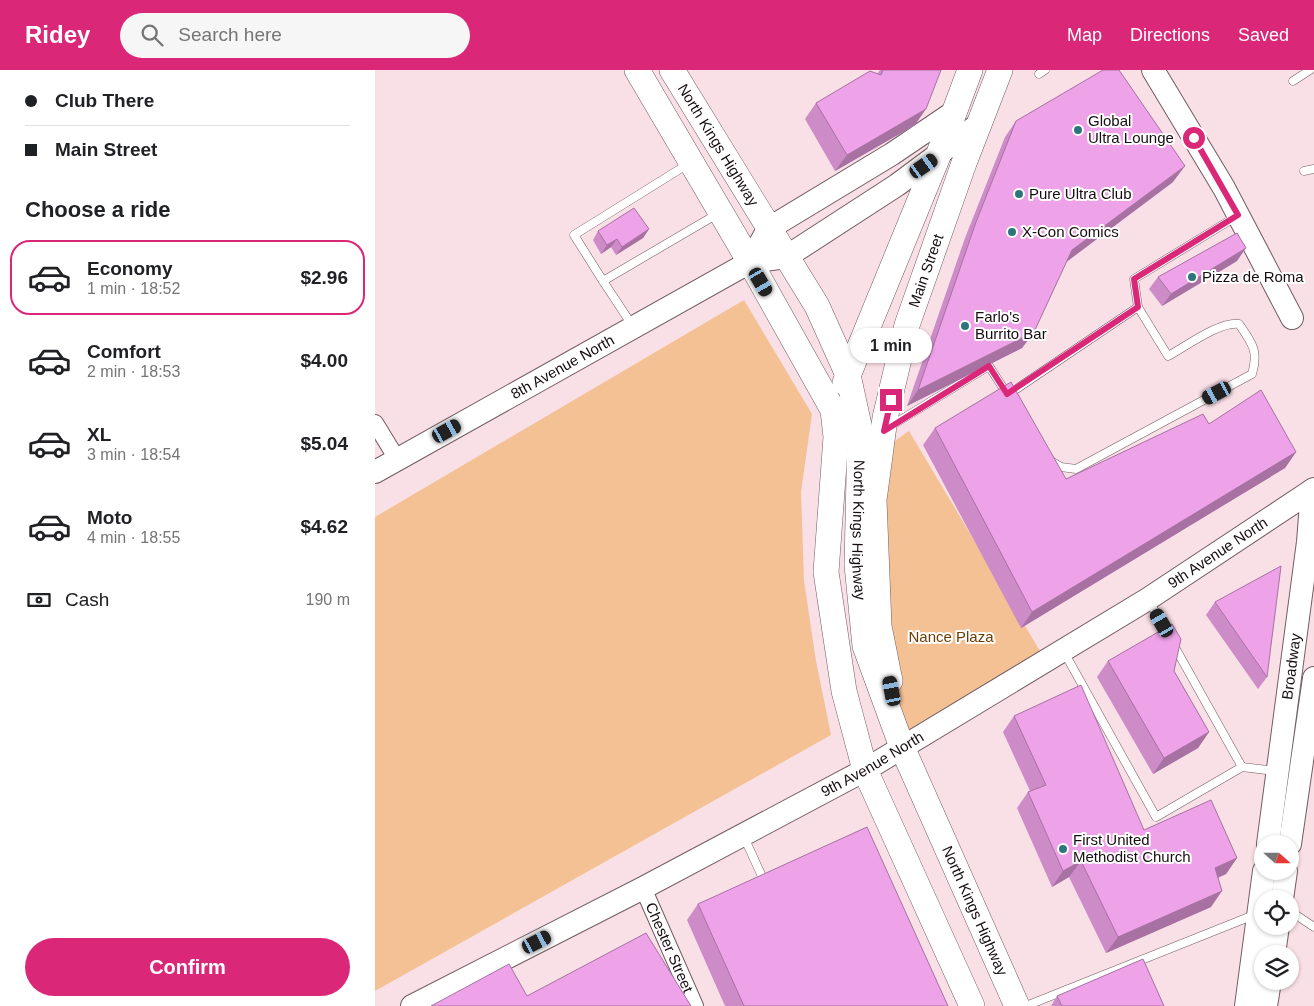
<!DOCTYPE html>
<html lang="en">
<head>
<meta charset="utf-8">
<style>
	body { margin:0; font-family:Helvetica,sans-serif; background:#f6f6f6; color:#202124; height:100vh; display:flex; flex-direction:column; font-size:19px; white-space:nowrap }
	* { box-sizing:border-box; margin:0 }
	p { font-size:16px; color:#757577 }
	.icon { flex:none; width:28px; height:28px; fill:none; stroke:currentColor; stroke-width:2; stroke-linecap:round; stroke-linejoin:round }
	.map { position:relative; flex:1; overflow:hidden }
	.details { display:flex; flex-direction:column; background:#fff; width:375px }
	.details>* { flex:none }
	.guide { display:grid; align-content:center; height:110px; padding:0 25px; background:#fff }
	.needle { width:32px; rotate:111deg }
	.fabs { position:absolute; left:879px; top:765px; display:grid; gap:10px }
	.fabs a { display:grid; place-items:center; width:45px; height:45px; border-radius:50%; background:#fff; box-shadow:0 1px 4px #0004; font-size:25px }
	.end { position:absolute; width:22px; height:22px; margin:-11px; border:6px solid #db2777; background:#fff; box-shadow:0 0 0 2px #fff }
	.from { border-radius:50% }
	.bubble { position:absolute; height:35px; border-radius:18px; background:#fff; box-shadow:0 1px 4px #0004; font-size:16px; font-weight:800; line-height:35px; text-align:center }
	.car { position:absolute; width:15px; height:30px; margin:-15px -8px; border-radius:6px; box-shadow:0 0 4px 1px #0007; background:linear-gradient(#222 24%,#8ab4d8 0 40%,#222 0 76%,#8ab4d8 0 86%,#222 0) }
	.guide b { display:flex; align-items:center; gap:18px; height:48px; font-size:19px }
	.guide b+b { border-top:1px solid #e0e0e0 }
	.guide i { width:12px; height:12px; background:#202124 }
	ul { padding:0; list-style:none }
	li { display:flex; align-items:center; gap:15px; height:75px; margin:0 10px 8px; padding:0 15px; border:2px solid transparent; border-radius:20px }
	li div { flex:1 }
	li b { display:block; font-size:19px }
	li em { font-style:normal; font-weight:800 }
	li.on { border-color:#db2777 }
	li>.icon { width:45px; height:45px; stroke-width:1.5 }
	h2 { padding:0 25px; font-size:22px; line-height:60px }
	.pay { display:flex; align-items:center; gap:12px; height:55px; padding:0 25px; font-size:19px }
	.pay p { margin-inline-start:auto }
	.button { display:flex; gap:10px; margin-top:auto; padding:10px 25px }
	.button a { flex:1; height:58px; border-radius:30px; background:#db2777; color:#fff; font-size:20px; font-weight:800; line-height:58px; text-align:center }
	header { display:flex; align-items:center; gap:30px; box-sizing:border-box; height:70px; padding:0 25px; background:#db2777; color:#fff }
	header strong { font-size:24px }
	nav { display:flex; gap:28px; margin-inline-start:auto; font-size:18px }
	.search { width:350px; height:45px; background:#f6f6f6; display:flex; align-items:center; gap:12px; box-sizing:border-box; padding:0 18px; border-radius:28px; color:#757577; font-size:19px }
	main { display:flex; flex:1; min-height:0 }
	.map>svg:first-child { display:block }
</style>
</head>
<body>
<header>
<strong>Ridey</strong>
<div class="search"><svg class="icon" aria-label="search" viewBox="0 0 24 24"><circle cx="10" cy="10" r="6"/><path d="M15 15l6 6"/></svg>Search here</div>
<nav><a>Map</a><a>Directions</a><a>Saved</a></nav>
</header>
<main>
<section class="details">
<div class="guide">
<b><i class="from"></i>Club There</b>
<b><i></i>Main Street</b>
</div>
<h2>Choose a ride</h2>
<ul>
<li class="on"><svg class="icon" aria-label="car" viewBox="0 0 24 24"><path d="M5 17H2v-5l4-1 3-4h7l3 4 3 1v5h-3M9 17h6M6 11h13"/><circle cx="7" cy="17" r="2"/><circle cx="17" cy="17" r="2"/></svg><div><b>Economy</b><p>1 min · 18:52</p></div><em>$2.96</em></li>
<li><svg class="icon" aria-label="car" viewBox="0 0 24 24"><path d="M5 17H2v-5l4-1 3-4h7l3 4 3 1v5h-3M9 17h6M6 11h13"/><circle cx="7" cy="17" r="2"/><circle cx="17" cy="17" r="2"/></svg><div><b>Comfort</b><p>2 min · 18:53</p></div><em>$4.00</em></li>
<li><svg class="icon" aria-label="car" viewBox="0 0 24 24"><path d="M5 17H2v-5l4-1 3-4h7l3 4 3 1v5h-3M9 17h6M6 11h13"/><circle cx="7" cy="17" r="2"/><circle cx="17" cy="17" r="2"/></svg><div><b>XL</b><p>3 min · 18:54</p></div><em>$5.04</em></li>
<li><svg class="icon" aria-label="car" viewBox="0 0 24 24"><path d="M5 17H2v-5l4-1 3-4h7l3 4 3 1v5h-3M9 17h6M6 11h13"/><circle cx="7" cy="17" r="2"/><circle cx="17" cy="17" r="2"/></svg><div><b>Moto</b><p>4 min · 18:55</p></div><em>$4.62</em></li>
</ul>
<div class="pay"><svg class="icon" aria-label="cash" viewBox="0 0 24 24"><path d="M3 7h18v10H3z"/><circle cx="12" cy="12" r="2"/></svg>Cash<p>190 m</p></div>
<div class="button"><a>Confirm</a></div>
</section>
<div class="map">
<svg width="939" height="936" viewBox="0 0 939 936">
	<rect width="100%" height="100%" fill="#f9dfe6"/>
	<g fill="#f4c194">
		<path d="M369 230 437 344 426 422 429 511 441 591 456 665 0 921V447Z"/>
		<path d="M534 361 671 591 527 677 504 556 506 381Z"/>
	</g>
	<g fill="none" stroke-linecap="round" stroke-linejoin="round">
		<g stroke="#725c62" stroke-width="9">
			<g id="lane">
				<path d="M664 4 670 0"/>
				<path d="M918 11 935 0"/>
				<path d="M313 94 199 165 228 211 344 143"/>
				<path d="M929 101 939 99"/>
				<path d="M228 211 257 255"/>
				<path d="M634 324 763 237"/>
				<path d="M514 357 614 296 632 324"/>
				<path d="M674 390 686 397 701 399 877 304C884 281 877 273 864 254 845 251 810 277 793 286L763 237 759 209 862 146"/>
				<path d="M774 531 867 697"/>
				<path d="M689 582 781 747 867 697 900 701"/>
				<path d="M369 767 390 813"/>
				<path d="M915 841 939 857"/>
				<path d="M651 936 879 845"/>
			</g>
		</g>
		<g stroke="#725c62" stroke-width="18">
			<g id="street">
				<path d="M0 353 22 389"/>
				<path id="s1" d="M268 818 320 936"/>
			</g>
		</g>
		<g stroke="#725c62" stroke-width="24">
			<g id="secondary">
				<path d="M778 0 849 118 917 248"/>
				<path d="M375 192 393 159 517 84 579 42"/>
				<path id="s2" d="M0 402 375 192 411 187 522 115 604 54"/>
				<path id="s3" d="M893 774 933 472 937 420"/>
				<path d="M915 774 939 608"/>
				<path d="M907 829 911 801"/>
				<path d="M899 884 903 856"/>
				<path id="s4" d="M37 936 268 818 490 700 773 529 939 419"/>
				<path d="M871 936 889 801"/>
				<path d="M891 936 895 911"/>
			</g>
		</g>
		<g stroke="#725c62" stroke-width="26">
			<g id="primary">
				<path d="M262 0 375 192 458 340 461 367 451 502 469 621 490 700 597 936"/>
				<path id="s5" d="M297 0 442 236 473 305 485 360 482 495 490 576 527 677 642 936"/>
				<path d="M470 313 563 86 595 0"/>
				<path id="s6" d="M515 611 504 556 499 430 510 348 532 255 589 93 625 0"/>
			</g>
		</g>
		<use href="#lane" stroke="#fff" stroke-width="8"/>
		<use href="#street" stroke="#fff" stroke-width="16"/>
		<use href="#secondary" stroke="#fff" stroke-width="22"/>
		<use href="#primary" stroke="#fff" stroke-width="25"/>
	</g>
	<g fill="#cd8bc8">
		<path d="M505 0H566L540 55 460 101 430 49 441 33 502 4Z"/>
		<path d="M641 51 798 112 691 192 659 262 647 278 532 336 590 168 630 67Z"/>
		<path d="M274 159 268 168 241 185 236 177 226 184 218 170 223 161Z"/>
		<path d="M862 191 787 236 774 219 783 207Z"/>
		<path d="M834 354 921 382 910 398 646 558 548 375 560 358 691 409Z"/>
		<path d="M840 532 892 607 883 619 831 545Z"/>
		<path d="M733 591 799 601 834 662 823 678 778 704 722 607Z"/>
		<path d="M639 646 769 760 862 788 851 804 843 808 836 837 731 883 694 807 677 817 642 738 653 722 655 721 628 662Z"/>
		<path d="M323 834 573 936H350L312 850Z"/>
		<path d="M682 926 789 936H676Z"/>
	</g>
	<g fill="#a771a2">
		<path d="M551 39 540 55 460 101 472 85Z"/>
		<path d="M810 96 798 112 686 196 697 180Z"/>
		<path d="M274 159 268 168 241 185 247 177Z"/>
		<path d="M242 169 236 177 226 184 232 175Z"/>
		<path d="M871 178 862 191 787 236 796 224Z"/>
		<path d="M659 262 647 278 532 336 543 320Z"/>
		<path d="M921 382 910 398 646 558 657 542Z"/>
		<path d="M834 662 823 678 778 704 789 688Z"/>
		<path d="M862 788 851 804 828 814 840 798Z"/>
		<path d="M706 791 694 807 677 817 688 801Z"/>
		<path d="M847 821 836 837 731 883 743 867Z"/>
	</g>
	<g fill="#eea2e8" stroke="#a771a2">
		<path d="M508 0H566L551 39 472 85 441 33 495 1 506 5Z"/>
		<path d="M728 0H744L810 96 697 180 659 262 543 320 601 152 641 51Z"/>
		<path d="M259 138 274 159 247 177 242 169 232 175 223 161Z"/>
		<path d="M862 163 871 178 796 224 783 207Z"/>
		<path d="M636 312 691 409 828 344 834 354 886 320 921 382 657 542 560 358Z"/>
		<path d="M906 496 892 607 840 532Z"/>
		<path d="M797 554 806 569 799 601 834 662 789 688 733 591Z"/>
		<path d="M706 615 769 760 836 730 862 788 840 798 847 821 743 867 706 791 688 801 653 722 671 715 639 646Z"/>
		<path d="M492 757 573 936H369L323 834Z"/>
		<path d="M271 863 316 936H56L134 894 152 926Z"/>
		<path d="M768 889 789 936H687L682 926Z"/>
	</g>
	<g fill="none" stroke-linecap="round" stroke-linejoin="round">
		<path stroke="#db2777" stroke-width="6" d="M516 330 509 361 614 296 632 324 763 237 759 209 863 145 819 68"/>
	</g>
	<g fill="#2c757d" stroke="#fff" stroke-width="2">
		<circle cx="703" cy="60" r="5"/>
		<circle cx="644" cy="124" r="5"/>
		<circle cx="637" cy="162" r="5"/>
		<circle cx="817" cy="207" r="5"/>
		<circle cx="590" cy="256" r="5"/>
		<circle cx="688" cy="779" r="5"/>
	</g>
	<g text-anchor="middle" stroke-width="4" stroke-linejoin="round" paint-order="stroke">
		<g font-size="15" fill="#160d10" stroke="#fff" text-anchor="start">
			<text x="713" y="56">Global<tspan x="713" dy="17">Ultra Lounge</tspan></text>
			<text x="654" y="129">Pure Ultra Club</text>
			<text x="647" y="167">X-Con Comics</text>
			<text x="827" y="212">Pizza de Roma</text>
			<text x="600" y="252">Farlo's<tspan x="600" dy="17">Burrito Bar</tspan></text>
			<text x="698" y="775">First United<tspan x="698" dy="17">Methodist Church</tspan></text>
		</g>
		<g font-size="15" fill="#160d10" stroke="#fff">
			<text dy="5" stroke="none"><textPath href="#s5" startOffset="88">North Kings Highway</textPath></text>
			<text dy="5" stroke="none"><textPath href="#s6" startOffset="418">Main Street</textPath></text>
			<text dy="5" stroke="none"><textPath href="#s2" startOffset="215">8th Avenue North</textPath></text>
			<text dy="5" stroke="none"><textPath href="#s5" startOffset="509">North Kings Highway</textPath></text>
			<text dy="5" stroke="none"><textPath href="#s4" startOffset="925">9th Avenue North</textPath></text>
			<text dy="5" stroke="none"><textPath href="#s3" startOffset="179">Broadway</textPath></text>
			<text dy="5" stroke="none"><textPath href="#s4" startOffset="520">9th Avenue North</textPath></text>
			<text dy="5" stroke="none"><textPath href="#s5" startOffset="912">North Kings Highway</textPath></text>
			<text dy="5" stroke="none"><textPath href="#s1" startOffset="65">Chester Street</textPath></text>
		</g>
		<g font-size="15" fill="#6c3c00" stroke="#fff">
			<text x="576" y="572">Nance Plaza</text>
		</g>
	</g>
</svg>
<div class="fabs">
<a><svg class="needle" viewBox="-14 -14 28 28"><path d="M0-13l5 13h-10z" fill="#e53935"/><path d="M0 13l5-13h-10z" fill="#757577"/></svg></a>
<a><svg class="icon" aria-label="locate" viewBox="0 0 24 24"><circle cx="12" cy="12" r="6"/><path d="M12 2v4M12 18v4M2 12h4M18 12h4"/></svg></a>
<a><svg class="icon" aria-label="layers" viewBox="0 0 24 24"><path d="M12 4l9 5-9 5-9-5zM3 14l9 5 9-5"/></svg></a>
</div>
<i class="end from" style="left:819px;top:68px"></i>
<i class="end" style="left:516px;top:330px"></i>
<div class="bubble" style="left:475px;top:258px;width:82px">1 min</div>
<i class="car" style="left:549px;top:96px;rotate:55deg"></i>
<i class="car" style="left:386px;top:212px;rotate:150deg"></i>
<i class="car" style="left:842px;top:323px;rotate:242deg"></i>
<i class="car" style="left:72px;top:361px;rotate:61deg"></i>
<i class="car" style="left:787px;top:553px;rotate:330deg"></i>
<i class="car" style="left:517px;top:621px;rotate:349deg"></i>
<i class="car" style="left:162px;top:872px;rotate:63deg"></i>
</div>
</main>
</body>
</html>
